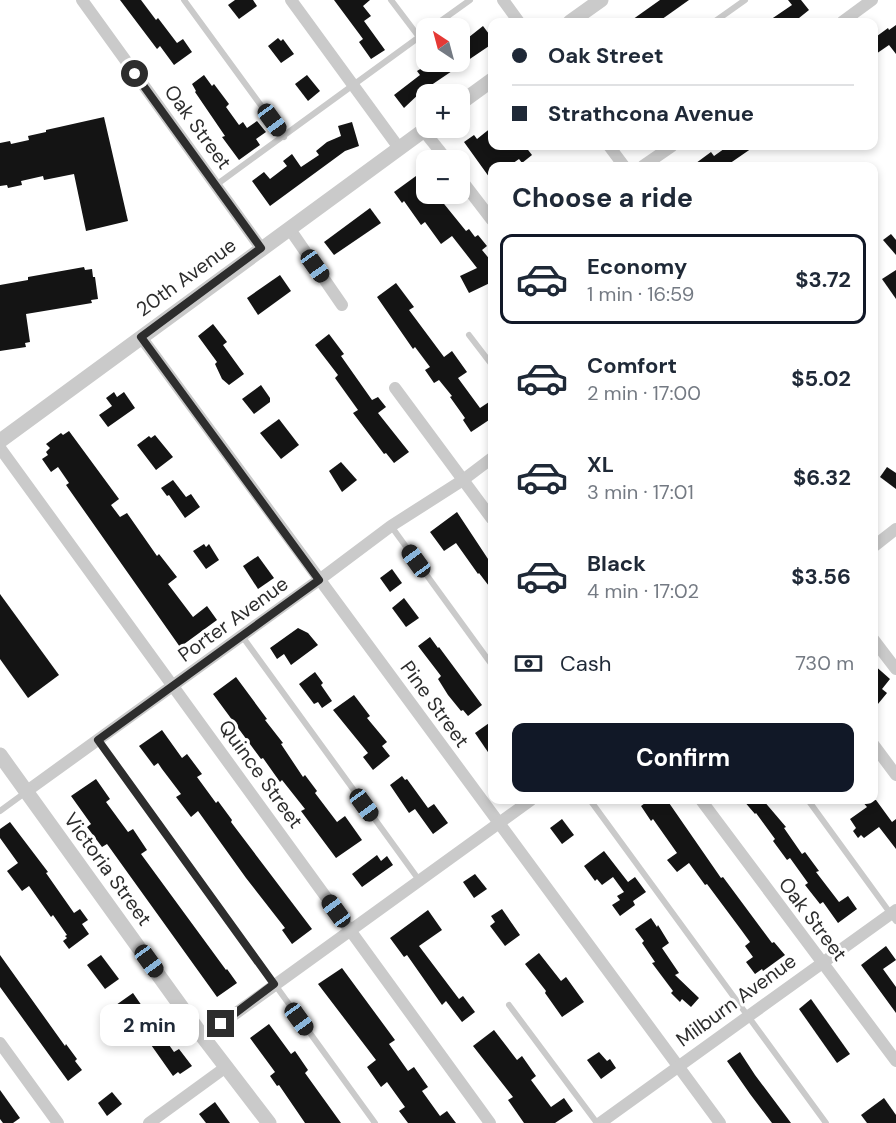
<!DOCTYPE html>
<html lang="en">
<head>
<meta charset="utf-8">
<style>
	body { margin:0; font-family:"DM Sans",sans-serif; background:#f2f2f3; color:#1f2937; height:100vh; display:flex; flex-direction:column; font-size:22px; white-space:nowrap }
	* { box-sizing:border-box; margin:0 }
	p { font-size:20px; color:#747a83 }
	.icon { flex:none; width:33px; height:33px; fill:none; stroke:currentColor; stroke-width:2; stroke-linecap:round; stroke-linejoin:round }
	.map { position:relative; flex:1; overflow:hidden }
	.details { position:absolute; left:488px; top:162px; width:390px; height:642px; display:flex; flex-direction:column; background:#fff; border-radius:12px; box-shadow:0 3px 9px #0003 }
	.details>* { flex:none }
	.guide { position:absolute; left:488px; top:18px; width:390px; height:132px; border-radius:12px; box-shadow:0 3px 9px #0003; display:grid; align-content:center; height:132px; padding:0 24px; background:#fff }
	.needle { width:39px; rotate:324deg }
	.buttons { position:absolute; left:416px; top:18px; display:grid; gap:12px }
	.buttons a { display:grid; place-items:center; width:54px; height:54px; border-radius:12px; background:#fff; box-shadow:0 3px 9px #0003; font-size:30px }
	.end { position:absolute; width:27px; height:27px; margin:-14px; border:8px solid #2d2d2d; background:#fff; box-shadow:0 0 0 3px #fff }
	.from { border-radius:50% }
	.bubble { position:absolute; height:42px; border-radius:12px; background:#fff; box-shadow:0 3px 9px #0003; font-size:20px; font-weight:700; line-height:42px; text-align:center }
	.car { position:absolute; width:18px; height:36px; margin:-18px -9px; border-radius:8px; box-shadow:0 0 4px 2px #0007; background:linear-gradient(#222 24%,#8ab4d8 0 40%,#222 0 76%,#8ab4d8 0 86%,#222 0) }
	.guide b { display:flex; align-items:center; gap:21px; height:57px; font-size:22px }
	.guide b+b { border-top:2px solid #e0e1e3 }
	.guide i { width:15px; height:15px; background:#1f2937 }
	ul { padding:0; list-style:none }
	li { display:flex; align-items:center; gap:18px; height:90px; margin:0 12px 9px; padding:0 12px; border:3px solid transparent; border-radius:12px }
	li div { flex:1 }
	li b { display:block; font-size:22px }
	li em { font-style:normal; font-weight:700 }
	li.current { border-color:#111827 }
	li>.icon { width:54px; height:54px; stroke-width:1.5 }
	h2 { padding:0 24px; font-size:27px; line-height:72px }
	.pay { display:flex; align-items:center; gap:15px; height:66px; padding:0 24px; font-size:22px }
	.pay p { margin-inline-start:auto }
	.cta { display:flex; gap:12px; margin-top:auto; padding:12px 24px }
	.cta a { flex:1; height:69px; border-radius:12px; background:#111827; color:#fff; font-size:24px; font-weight:700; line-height:69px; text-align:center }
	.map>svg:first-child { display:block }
</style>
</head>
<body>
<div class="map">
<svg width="896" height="1123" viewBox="0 0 896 1123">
	<rect width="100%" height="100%" fill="#fff"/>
	<g fill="#141414">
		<path d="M120 0H141L156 20 158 18 177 43 183 39 192 52 174 65 160 46 157 49Z"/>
		<path d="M235 0H253L257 6 239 19 228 5Z"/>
		<path d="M334 0H370L363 6 371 16 364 21 385 50 371 59 359 42 363 39Z"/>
		<path d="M660 0H689L658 22H629Z"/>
		<path d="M788 0H801L809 10 794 22H767L792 5Z"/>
		<path d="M896 25V54L889 45 873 56V39L888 28 889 30Z"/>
		<path d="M483 26 489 34 488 35 492 44 421 92 404 108 394 95 420 75 417 71 432 62H459V45Z"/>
		<path d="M278 38 281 41 283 39 294 54 281 63 268 46Z"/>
		<path d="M204 75 212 86 214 84 229 104 226 107 239 125 243 122 247 128 257 121 266 132 256 139 260 145 239 160 222 137 225 136 195 92 196 91 192 84Z"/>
		<path d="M307 75 320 91 308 101 295 84Z"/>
		<path d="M104 117 128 221 86 231 74 174 44 180 43 176 21 181 22 185 8 188 7 185 0 186V143L10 141 11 144 29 140 28 136 46 132V130Z"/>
		<path d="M352 122 359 146 345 151 270 206 252 181 264 172 270 179 287 166 283 161 292 154 301 167 319 155 316 151 327 142 341 136 338 126Z"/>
		<path d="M492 127V146H525L532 155 522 163 519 159 509 166H492V181L464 142 474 135 477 139Z"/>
		<path d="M728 146H755L726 166H692L711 152 714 156Z"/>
		<path d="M416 176 426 194H436L466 231 469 229 475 237 478 235 487 246 482 250 492 262V282L469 293 460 276 477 268 452 236 441 244 425 222 421 225 404 201 402 203 394 192Z"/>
		<path d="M370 208 381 223 334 255 324 242Z"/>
		<path d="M891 234 896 240V255L883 240Z"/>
		<path d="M84 267 85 270 92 269 93 277H95L98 299 91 300 92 303 26 314 30 342 25 343 26 347 0 351V285L28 280V277Z"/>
		<path d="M896 270V299L882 279Z"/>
		<path d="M280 275 291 291 258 315 247 298Z"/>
		<path d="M396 283 414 307 409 310 444 357 452 351 467 372 458 378 480 408 492 400V418L471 432 463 420 465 418 450 397 452 396 439 380 434 383 425 370 430 367 415 347 413 349 377 297Z"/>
		<path d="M213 324 227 342 223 345 244 374 229 385 222 379 215 364 217 362 198 336Z"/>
		<path d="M329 334 344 354 341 356 372 400 378 397 386 407 378 413 409 452 394 463 386 453 384 454 353 413 358 410 335 378 338 375 315 345Z"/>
		<path d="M261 385 270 398V402L254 414 242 399Z"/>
		<path d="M114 392 117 397 124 392 135 408 108 427 99 415 112 406 106 398Z"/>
		<path d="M279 419 299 445 281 459 260 433Z"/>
		<path d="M69 431 119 499 111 505 120 517 127 513 157 556 159 554 177 577 168 584 193 617 207 606 217 620 180 647 66 485 69 483 58 467 51 472 42 459 48 455 46 452 50 448 46 444 61 433 63 435Z"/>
		<path d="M155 435 173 457 156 470 137 445 149 436 151 438Z"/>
		<path d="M341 462 357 480 342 492 329 471Z"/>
		<path d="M887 467 896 473V489L880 477Z"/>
		<path d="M173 480 186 497 191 494 200 507 185 518 169 495 167 496 161 488Z"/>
		<path d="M457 512 492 565V590L479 573 478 574 456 543 444 551 430 532Z"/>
		<path d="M204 544 206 547 209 544 219 560 206 569 193 551Z"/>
		<path d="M258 556 274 578 258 589 243 566Z"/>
		<path d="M392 569 402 583 390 592 380 578Z"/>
		<path d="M0 594 59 675 28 698 0 659Z"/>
		<path d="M404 598 419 618 406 627 392 608Z"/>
		<path d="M298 628 308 633 318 645 291 665 284 654 277 659 270 648Z"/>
		<path d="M430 637 438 648 439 647 482 705 468 716 463 710 461 711 448 695 438 679 441 676 418 646Z"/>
		<path d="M873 664 890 679 882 689 887 693 873 710Z"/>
		<path d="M315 672 323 683 321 685 332 701 322 708 318 702 314 704 299 684Z"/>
		<path d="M236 677 267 719 265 720 283 743 281 744 303 777 305 775 317 791 315 793 337 822 345 816 362 840 336 858 301 811 305 809 282 780 280 782 263 758 261 759 213 694Z"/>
		<path d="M354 695 370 716 367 718 387 742 382 746 390 756 373 770 363 757 368 753 333 710Z"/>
		<path d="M492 721V758L475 733Z"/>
		<path d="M162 730 182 758 187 754 202 774 197 777 216 803 218 801 232 820 231 822 312 929 292 944 282 930 285 928 246 878 198 811 191 817 176 797 181 794 162 769 158 763 154 766 139 746Z"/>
		<path d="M402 776 405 780 407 779 428 808 434 804 448 823 433 834 415 809 409 813 390 785Z"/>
		<path d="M96 779 110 799 106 802 128 832 133 829 147 850 141 854 226 970 227 969 237 983 217 997 107 844 102 847 87 827 91 824 71 796Z"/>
		<path d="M643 800H667L721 878 723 877 772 943 774 942 785 955 763 971 762 969 755 974 746 962 753 957 745 946 750 942 742 931 707 884 705 885 689 863 677 872 667 860 677 853 653 819 651 821 641 806 645 803Z"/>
		<path d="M743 800H763L786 827 784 828 802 854 805 852 819 871 816 872 839 902 848 896 857 909 838 923 823 902 820 904 805 885 808 883 790 858 787 860 773 841 775 839 756 813 755 814Z"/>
		<path d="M861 800H876L892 822 896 819V849L879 827 864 838 861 835 858 838 853 831 856 828 850 819 867 807Z"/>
		<path d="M562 819 574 835 562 844 550 828Z"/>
		<path d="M10 822 48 872 46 873 74 913 80 909 88 920 82 924 89 934 69 949 63 941 67 938 65 936 67 935 53 915 51 917 29 886 22 891 7 871 18 863 0 838V829Z"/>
		<path d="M604 851 628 882 635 877 646 892 633 901 635 905 620 916 612 905 620 900 617 896 624 892 613 877 602 885 597 879 595 881 584 866Z"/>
		<path d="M377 855 381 861 387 856 393 865 362 887 352 874Z"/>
		<path d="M475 874 487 889 474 898 463 882Z"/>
		<path d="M502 909 520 935 505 946 490 926 495 922 491 916Z"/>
		<path d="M428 910 442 930 419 946 459 999 463 996 475 1012 462 1022 446 1001 442 1005 407 955 404 957 390 938Z"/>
		<path d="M651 918 657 927 658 925 669 943 662 948 679 973 675 975 699 998 691 1007 682 999 680 1002 671 993 673 991 652 963 655 962 642 943 644 941 635 929Z"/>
		<path d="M886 946 896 960 883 969 896 987V1013L861 965Z"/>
		<path d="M539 953 561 981 566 977 584 1002 562 1017 545 993 546 991 525 964Z"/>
		<path d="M0 955 65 1046 66 1044 77 1059 75 1061 82 1070 68 1081 0 987Z"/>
		<path d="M101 955 119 979 105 989 87 965Z"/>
		<path d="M342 968 395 1040 389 1044 408 1071 414 1067 428 1087 422 1091 440 1116 447 1111 456 1123H408L399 1111 405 1107 387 1082 381 1087 367 1067 376 1060 318 984Z"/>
		<path d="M133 993 174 1052 179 1049 192 1066 180 1074 178 1072 173 1076 137 1025 132 1028 116 1005Z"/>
		<path d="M811 999 850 1054 837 1063 799 1009Z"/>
		<path d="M269 1024 291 1054 295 1051 308 1070 305 1073 341 1123H305L279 1085 277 1086 270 1076 275 1072 250 1038Z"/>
		<path d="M494 1030 517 1060 522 1056 536 1076 531 1080 551 1107 564 1098 573 1111 555 1123H524L508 1100 513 1097 473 1046Z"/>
		<path d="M599 1052 607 1061 610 1059 616 1068 601 1079 587 1060Z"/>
		<path d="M740 1052 755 1075 791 1123H772L750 1094 727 1061Z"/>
		<path d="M0 1090 20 1118 13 1123H3L0 1119Z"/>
		<path d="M112 1092 122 1104 107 1116 98 1103Z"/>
		<path d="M884 1098 896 1115V1123H867L861 1115Z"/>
		<path d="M215 1102 230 1123H206L199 1114Z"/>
	</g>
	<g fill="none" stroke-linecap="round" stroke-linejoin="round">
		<g stroke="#cacaca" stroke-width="6">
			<path d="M184 0 284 137"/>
			<path d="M391 0 419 37"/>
			<path d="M714 22 745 0"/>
			<path d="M431 28 470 0"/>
			<path d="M216 185 426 32"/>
			<path d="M469 335 492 365"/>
			<path d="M391 526 492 665"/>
			<path d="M242 636 419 880"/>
			<path d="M98 740 375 1123"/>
			<path d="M590 800 826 1123"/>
			<path d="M808 800 896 921"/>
			<path d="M0 811 26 792"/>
			<path d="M509 1005 597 1123"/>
		</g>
		<g stroke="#cacaca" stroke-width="12">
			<path d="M82 0 261 248"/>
			<path d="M291 0 399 148"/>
			<path d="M503 0 519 22"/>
			<path d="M842 22 872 0"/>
			<path d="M423 130 447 160"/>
			<path d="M609 146 624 166"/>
			<path d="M643 166 672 146"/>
			<path d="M459 177 492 220"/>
			<path d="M289 228 342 305"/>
			<path d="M141 337 720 1123"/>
			<path d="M395 388 492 519"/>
			<path d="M0 448 490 1123"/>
			<path d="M873 547 896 529"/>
			<path d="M873 639 896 669"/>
			<path d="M873 744 896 775"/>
			<path d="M27 791 319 580 391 526 463 480 492 458"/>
			<path d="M701 800 896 1061"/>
			<path d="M203 1037 531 800"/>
			<path d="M0 1043 58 1123"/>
			<path d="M149 1123 226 1067"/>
			<path d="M600 1123 896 910"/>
		</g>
		<g stroke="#cacaca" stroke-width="15">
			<path d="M570 22 601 0"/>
			<path d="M459 104 492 80"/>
			<path d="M0 441 427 128"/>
			<path d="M0 755 203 1037 269 1123"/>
		</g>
	</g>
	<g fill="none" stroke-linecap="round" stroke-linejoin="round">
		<path stroke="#2d2d2d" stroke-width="8" d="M135 74 261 248 141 337 319 580 98 740 274 984 221 1024"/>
	</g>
	<g text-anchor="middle" stroke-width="6" stroke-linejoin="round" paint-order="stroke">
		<g font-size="20" fill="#2d2d2d" stroke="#fff">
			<text transform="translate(198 127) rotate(54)" y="7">Oak Street</text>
			<text transform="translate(186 277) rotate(-36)" y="7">20th Avenue</text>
			<text transform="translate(233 619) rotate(-36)" y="7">Porter Avenue</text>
			<text transform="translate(435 704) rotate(54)" y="7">Pine Street</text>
			<text transform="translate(261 774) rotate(54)" y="7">Quince Street</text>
			<text transform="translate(108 869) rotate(54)" y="7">Victoria Street</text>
			<text transform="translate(813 919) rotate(53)" y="7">Oak Street</text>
			<text transform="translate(736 1000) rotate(-36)" y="7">Milburn Avenue</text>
		</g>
	</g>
</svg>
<div class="buttons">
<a><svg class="needle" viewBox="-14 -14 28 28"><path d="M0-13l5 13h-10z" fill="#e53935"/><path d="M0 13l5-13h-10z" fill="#747a83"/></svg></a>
<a>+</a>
<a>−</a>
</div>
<i class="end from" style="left:135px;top:74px"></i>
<i class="end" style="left:221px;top:1024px"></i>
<div class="bubble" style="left:100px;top:1004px;width:99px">2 min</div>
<i class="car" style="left:272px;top:120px;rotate:144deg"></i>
<i class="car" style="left:315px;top:266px;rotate:145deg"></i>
<i class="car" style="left:416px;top:561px;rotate:324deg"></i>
<i class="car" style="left:364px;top:805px;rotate:144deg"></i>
<i class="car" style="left:336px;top:911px;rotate:324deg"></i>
<i class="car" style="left:149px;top:961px;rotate:144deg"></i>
<i class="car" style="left:299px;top:1019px;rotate:144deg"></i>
<div class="guide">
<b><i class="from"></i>Oak Street</b>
<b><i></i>Strathcona Avenue</b>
</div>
<section class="details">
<h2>Choose a ride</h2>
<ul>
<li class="current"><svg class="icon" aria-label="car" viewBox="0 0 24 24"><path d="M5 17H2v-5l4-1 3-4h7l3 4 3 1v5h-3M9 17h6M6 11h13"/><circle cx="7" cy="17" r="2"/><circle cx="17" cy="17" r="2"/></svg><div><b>Economy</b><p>1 min · 16:59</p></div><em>$3.72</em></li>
<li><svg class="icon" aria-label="car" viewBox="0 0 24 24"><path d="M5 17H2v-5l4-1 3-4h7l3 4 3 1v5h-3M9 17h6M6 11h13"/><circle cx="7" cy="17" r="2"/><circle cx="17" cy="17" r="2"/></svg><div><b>Comfort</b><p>2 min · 17:00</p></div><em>$5.02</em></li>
<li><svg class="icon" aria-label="car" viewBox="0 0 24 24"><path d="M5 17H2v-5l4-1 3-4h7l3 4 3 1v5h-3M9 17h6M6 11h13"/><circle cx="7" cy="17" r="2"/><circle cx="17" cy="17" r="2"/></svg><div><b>XL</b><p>3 min · 17:01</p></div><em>$6.32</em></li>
<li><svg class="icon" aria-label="car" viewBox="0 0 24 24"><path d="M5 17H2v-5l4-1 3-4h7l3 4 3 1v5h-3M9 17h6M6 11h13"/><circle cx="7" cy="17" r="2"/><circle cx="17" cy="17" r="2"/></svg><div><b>Black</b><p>4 min · 17:02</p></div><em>$3.56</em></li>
</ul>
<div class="pay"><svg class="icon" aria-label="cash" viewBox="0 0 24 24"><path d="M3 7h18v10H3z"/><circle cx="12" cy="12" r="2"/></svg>Cash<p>730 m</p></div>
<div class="cta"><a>Confirm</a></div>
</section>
</div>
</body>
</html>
